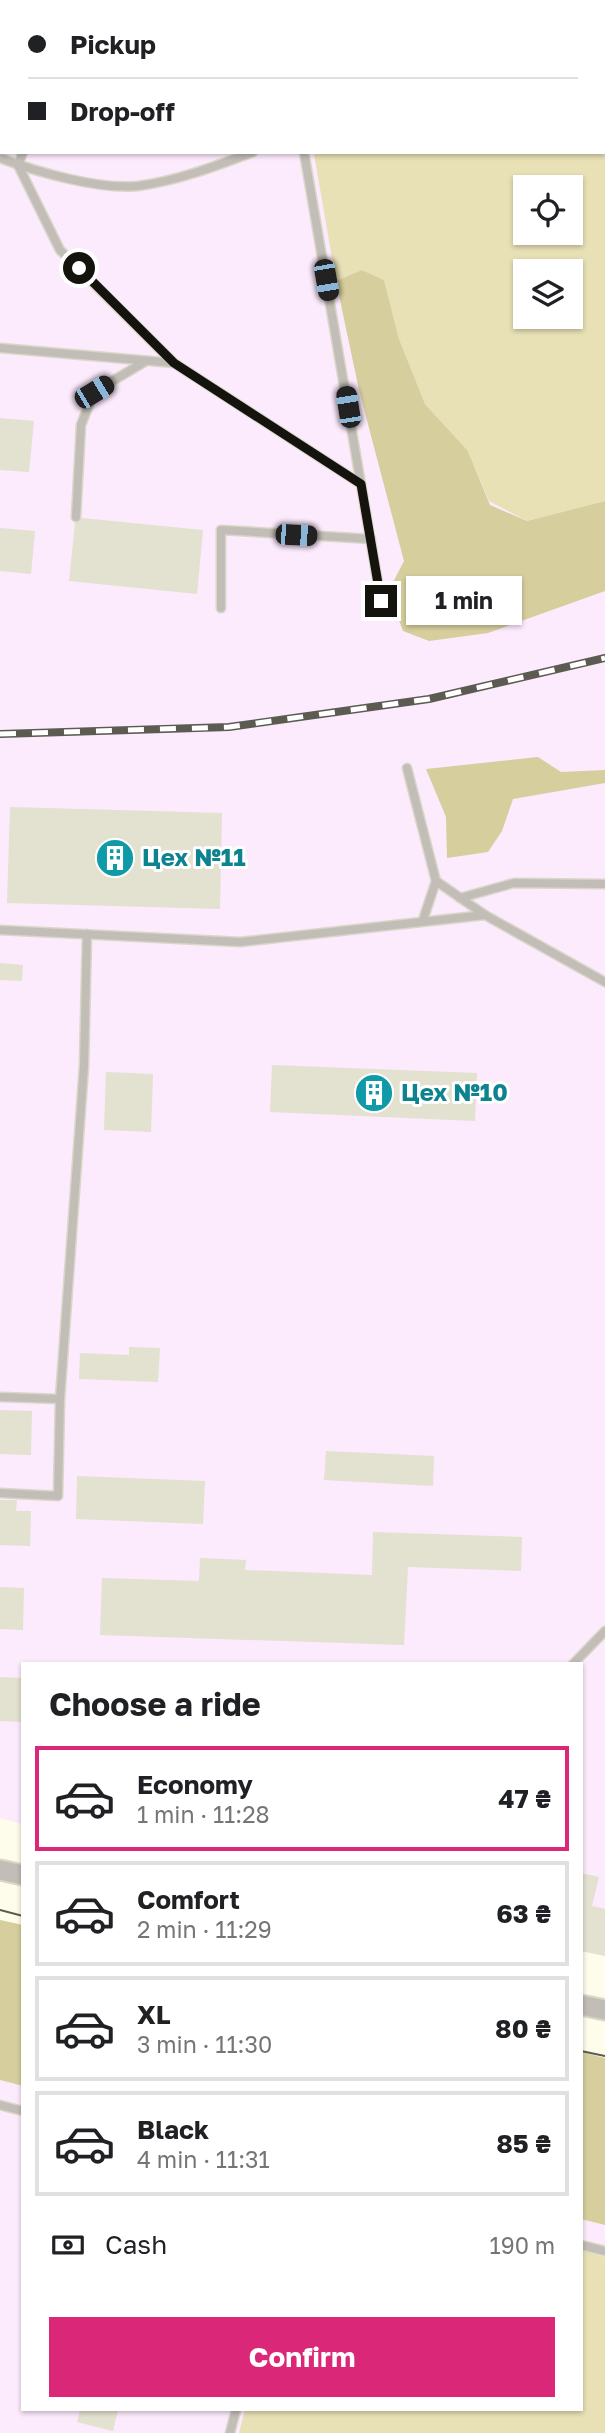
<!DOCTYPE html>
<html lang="en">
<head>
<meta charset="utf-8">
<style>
	body { margin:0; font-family:"Golos Text",sans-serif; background:#f2f2f2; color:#202124; height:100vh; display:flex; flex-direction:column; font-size:26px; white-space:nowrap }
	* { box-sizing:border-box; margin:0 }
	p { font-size:23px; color:#757577 }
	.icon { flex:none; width:38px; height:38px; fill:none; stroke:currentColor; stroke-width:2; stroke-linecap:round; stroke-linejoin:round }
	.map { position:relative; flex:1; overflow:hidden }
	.sheet { position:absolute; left:21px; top:1662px; width:562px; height:749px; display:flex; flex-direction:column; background:#fff; border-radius:0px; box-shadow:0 2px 5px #0004 }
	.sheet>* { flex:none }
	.guide { position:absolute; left:0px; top:0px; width:606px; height:154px; box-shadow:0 2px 5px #0004; display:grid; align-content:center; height:154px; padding:0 28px; background:#fff }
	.controls { position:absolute; left:513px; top:175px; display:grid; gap:14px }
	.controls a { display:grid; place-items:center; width:70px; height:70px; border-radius:0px; background:#fff; box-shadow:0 2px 5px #0004; font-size:35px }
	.end { position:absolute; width:32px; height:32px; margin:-16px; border:9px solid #14130d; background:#fff; box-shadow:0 0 0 4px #fff }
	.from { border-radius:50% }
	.bubble { position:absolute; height:49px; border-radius:0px; background:#fff; box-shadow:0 2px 5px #0004; font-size:23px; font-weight:700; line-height:49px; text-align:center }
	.car { position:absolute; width:21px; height:42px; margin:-21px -10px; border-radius:9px; box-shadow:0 0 5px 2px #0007; background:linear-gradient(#222 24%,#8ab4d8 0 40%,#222 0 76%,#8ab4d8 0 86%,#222 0) }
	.guide b { display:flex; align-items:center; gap:24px; height:66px; font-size:26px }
	.guide b+b { border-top:2px solid #e0e0e0 }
	.guide i { width:18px; height:18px; background:#202124 }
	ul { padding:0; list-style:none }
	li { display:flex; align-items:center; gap:21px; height:105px; margin:0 14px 10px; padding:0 14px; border:4px solid #e0e0e0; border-radius:0px }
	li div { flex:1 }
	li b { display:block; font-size:26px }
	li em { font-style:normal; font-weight:700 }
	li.on { border-color:#db2777 }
	li>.icon { width:63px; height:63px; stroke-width:1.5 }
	h2 { padding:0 28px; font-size:32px; line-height:84px }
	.pay { display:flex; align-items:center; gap:18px; height:77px; padding:0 28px; font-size:26px }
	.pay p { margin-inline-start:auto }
	.action { display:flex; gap:14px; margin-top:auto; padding:14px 28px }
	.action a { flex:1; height:80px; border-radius:0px; background:#db2777; color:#fff; font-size:28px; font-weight:700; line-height:80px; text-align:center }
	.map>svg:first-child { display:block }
</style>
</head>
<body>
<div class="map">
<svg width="605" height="2433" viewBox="0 0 605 2433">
	<rect width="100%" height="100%" fill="#fefcea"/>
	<g fill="#fceafd" fill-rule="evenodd">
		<path d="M0 0H605V1956L581 1951V1664H23V1824L0 1818ZM2 2H604V152H2ZM525 187H570V233H525ZM525 271H570V317H525Z"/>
		<path d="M0 2080 23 2086V2410H581V2219L605 2225V2433H0Z"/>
	</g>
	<g fill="#e8e1b6" fill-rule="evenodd">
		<path d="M584 0H605V501L527 521 489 501 468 451 425 404 399 339 384 280 362 270 336 281 314 154 604 152V2H580ZM525 187H570V233H525ZM525 271H570V317H525Z"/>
		<path d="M581 2250 605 2257V2433H239L245 2410H581Z"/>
	</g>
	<g fill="#d6ce9d">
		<path d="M355 0H559L355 2Z"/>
		<path d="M362 270 384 280 399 339 425 404 468 451 490 505 527 521 605 501V591L488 633 429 641 403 631 388 592 404 561 359 390 336 281Z"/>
		<path d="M538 757 561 772 605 770V783L513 799 502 831 488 852 447 858 446 817 426 769Z"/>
		<path d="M0 1920 23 1925V2086L0 2080Z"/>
		<path d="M581 2052 605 2058V2225L581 2219Z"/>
	</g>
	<g fill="#e3e1d0">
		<path d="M0 418 34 421 29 472 0 470Z"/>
		<path d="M82 518 203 530 197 594 69 581 75 523Z"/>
		<path d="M0 528 35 531 31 574 0 571Z"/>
		<path d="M10 807 222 813 220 909 7 903Z"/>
		<path d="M0 963 23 965 22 981 0 980Z"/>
		<path d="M272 1065 477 1073 475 1121 270 1112Z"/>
		<path d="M106 1072 153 1074 151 1132 104 1130Z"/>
		<path d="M129 1347 160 1348 158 1382 79 1379 80 1353 129 1355Z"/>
		<path d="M0 1410 32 1411 31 1455 0 1454Z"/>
		<path d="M326 1451 434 1456 433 1486 324 1480Z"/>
		<path d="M77 1476 205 1481 203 1524 76 1519Z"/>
		<path d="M0 1500H17L16 1511H31L30 1546 0 1545Z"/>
		<path d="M373 1532 522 1537 521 1571 408 1567 404 1645 100 1635 102 1578 199 1581 200 1558 246 1560 245 1570 372 1575Z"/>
		<path d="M0 1587 24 1588 23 1630 0 1629Z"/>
		<path d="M0 1677 23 1678V1722L0 1721Z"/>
		<path d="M581 1873 599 1877 592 1906 605 1909V1956L581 1951Z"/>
		<path d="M80 2410H118L113 2431 77 2422Z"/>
	</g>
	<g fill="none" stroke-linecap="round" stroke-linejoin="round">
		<g stroke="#d9d7c7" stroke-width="11">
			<g id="service">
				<path d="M79 2 80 0"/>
				<path d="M556 2 559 0"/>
				<path d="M23 152 18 165 60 250 174 363 361 484"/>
				<path d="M304 152 381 601"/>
				<path d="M0 158C37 172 99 190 138 186 177 181 216 166 253 152"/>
				<path d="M0 348 174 363"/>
				<path d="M76 517 81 425 94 392 146 361"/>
				<path d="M221 608V530L371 539"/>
				<path d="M407 768 436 881 485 915"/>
				<path d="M460 898 514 883 605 884"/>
				<path d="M423 920 436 881"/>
				<path d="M0 930 240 942 485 915 605 982"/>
				<path d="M0 1397 60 1399 84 1066 87 934"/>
				<path d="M0 1493 58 1496 60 1399"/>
				<path d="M573 1664 605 1631"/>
				<path d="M0 2105 23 2111"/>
				<path d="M581 2245 605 2251"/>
				<path d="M230 2433 236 2410"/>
			</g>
		</g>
		<g stroke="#d9d7c7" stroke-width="23">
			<g id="tertiary">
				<path d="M0 1870 23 1875"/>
				<path d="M581 2005 605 2010"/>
			</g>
		</g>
		<use href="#service" stroke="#c2bdb7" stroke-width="8"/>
		<use href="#tertiary" stroke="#c2bdb7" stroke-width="19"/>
		<g stroke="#5c5b51" stroke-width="2">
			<path d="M0 1910 23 1916"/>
			<path d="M581 2051 605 2056"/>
		</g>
		<g stroke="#5c5b51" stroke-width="8">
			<g id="rail">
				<path d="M50 0 61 2"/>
				<path d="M246 2 259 0"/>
				<path d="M0 734 229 727 429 699 605 658"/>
			</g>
		</g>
		<use href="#rail" stroke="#fff" stroke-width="5" stroke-dasharray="16" stroke-linecap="butt"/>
	</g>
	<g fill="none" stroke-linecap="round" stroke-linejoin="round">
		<path stroke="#14130d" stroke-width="9" d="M79 268 174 363 361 484 381 601"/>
	</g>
	<defs>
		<g id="building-disc" transform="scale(2.0125)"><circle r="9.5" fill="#0f9aa8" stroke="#fff"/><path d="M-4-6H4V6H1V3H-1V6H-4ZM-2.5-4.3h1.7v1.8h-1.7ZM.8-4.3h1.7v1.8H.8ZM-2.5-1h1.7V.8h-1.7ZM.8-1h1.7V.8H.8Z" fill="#fff"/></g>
	</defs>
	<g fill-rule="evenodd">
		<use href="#building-disc" x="115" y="858"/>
		<use href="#building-disc" x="374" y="1093"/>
	</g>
	<g text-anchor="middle" stroke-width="6" stroke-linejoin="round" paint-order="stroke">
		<g font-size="24" font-weight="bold" fill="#0d838f" stroke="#fff" text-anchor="start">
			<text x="142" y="866">Цех №11</text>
			<text x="401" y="1101">Цех №10</text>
		</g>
	</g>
</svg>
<div class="controls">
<a><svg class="icon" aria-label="locate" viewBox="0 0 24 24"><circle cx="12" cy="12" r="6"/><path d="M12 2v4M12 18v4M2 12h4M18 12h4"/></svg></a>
<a><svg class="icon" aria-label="layers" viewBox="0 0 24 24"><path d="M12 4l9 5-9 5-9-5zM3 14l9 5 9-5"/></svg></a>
</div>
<i class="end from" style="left:79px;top:268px"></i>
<i class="end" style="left:381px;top:601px"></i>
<div class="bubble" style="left:406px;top:576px;width:116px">1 min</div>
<i class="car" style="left:326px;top:280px;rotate:170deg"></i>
<i class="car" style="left:94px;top:392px;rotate:59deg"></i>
<i class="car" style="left:348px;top:407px;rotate:351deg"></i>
<i class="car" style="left:296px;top:535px;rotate:93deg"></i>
<div class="guide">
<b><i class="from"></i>Pickup</b>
<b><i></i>Drop-off</b>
</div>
<section class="sheet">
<h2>Choose a ride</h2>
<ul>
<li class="on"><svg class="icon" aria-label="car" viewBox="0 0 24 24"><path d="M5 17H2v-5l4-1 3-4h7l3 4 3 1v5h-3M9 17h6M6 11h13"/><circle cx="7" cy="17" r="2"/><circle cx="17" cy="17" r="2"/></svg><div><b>Economy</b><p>1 min · 11:28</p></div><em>47 ₴</em></li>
<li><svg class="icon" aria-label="car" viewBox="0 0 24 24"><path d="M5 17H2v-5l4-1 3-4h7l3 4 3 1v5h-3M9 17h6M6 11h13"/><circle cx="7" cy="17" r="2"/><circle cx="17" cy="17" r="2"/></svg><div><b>Comfort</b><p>2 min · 11:29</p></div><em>63 ₴</em></li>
<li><svg class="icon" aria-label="car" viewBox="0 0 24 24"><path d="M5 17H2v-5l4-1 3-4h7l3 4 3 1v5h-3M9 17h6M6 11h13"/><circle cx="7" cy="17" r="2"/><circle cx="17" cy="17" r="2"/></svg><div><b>XL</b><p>3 min · 11:30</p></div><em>80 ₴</em></li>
<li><svg class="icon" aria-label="car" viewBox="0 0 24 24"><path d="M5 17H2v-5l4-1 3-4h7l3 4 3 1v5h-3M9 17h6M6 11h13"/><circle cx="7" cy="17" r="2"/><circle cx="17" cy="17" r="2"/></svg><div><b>Black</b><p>4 min · 11:31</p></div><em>85 ₴</em></li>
</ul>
<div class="pay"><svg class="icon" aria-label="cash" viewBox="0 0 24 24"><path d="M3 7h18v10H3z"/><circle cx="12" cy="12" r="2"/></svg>Cash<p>190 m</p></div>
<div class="action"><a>Confirm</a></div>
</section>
</div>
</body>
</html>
